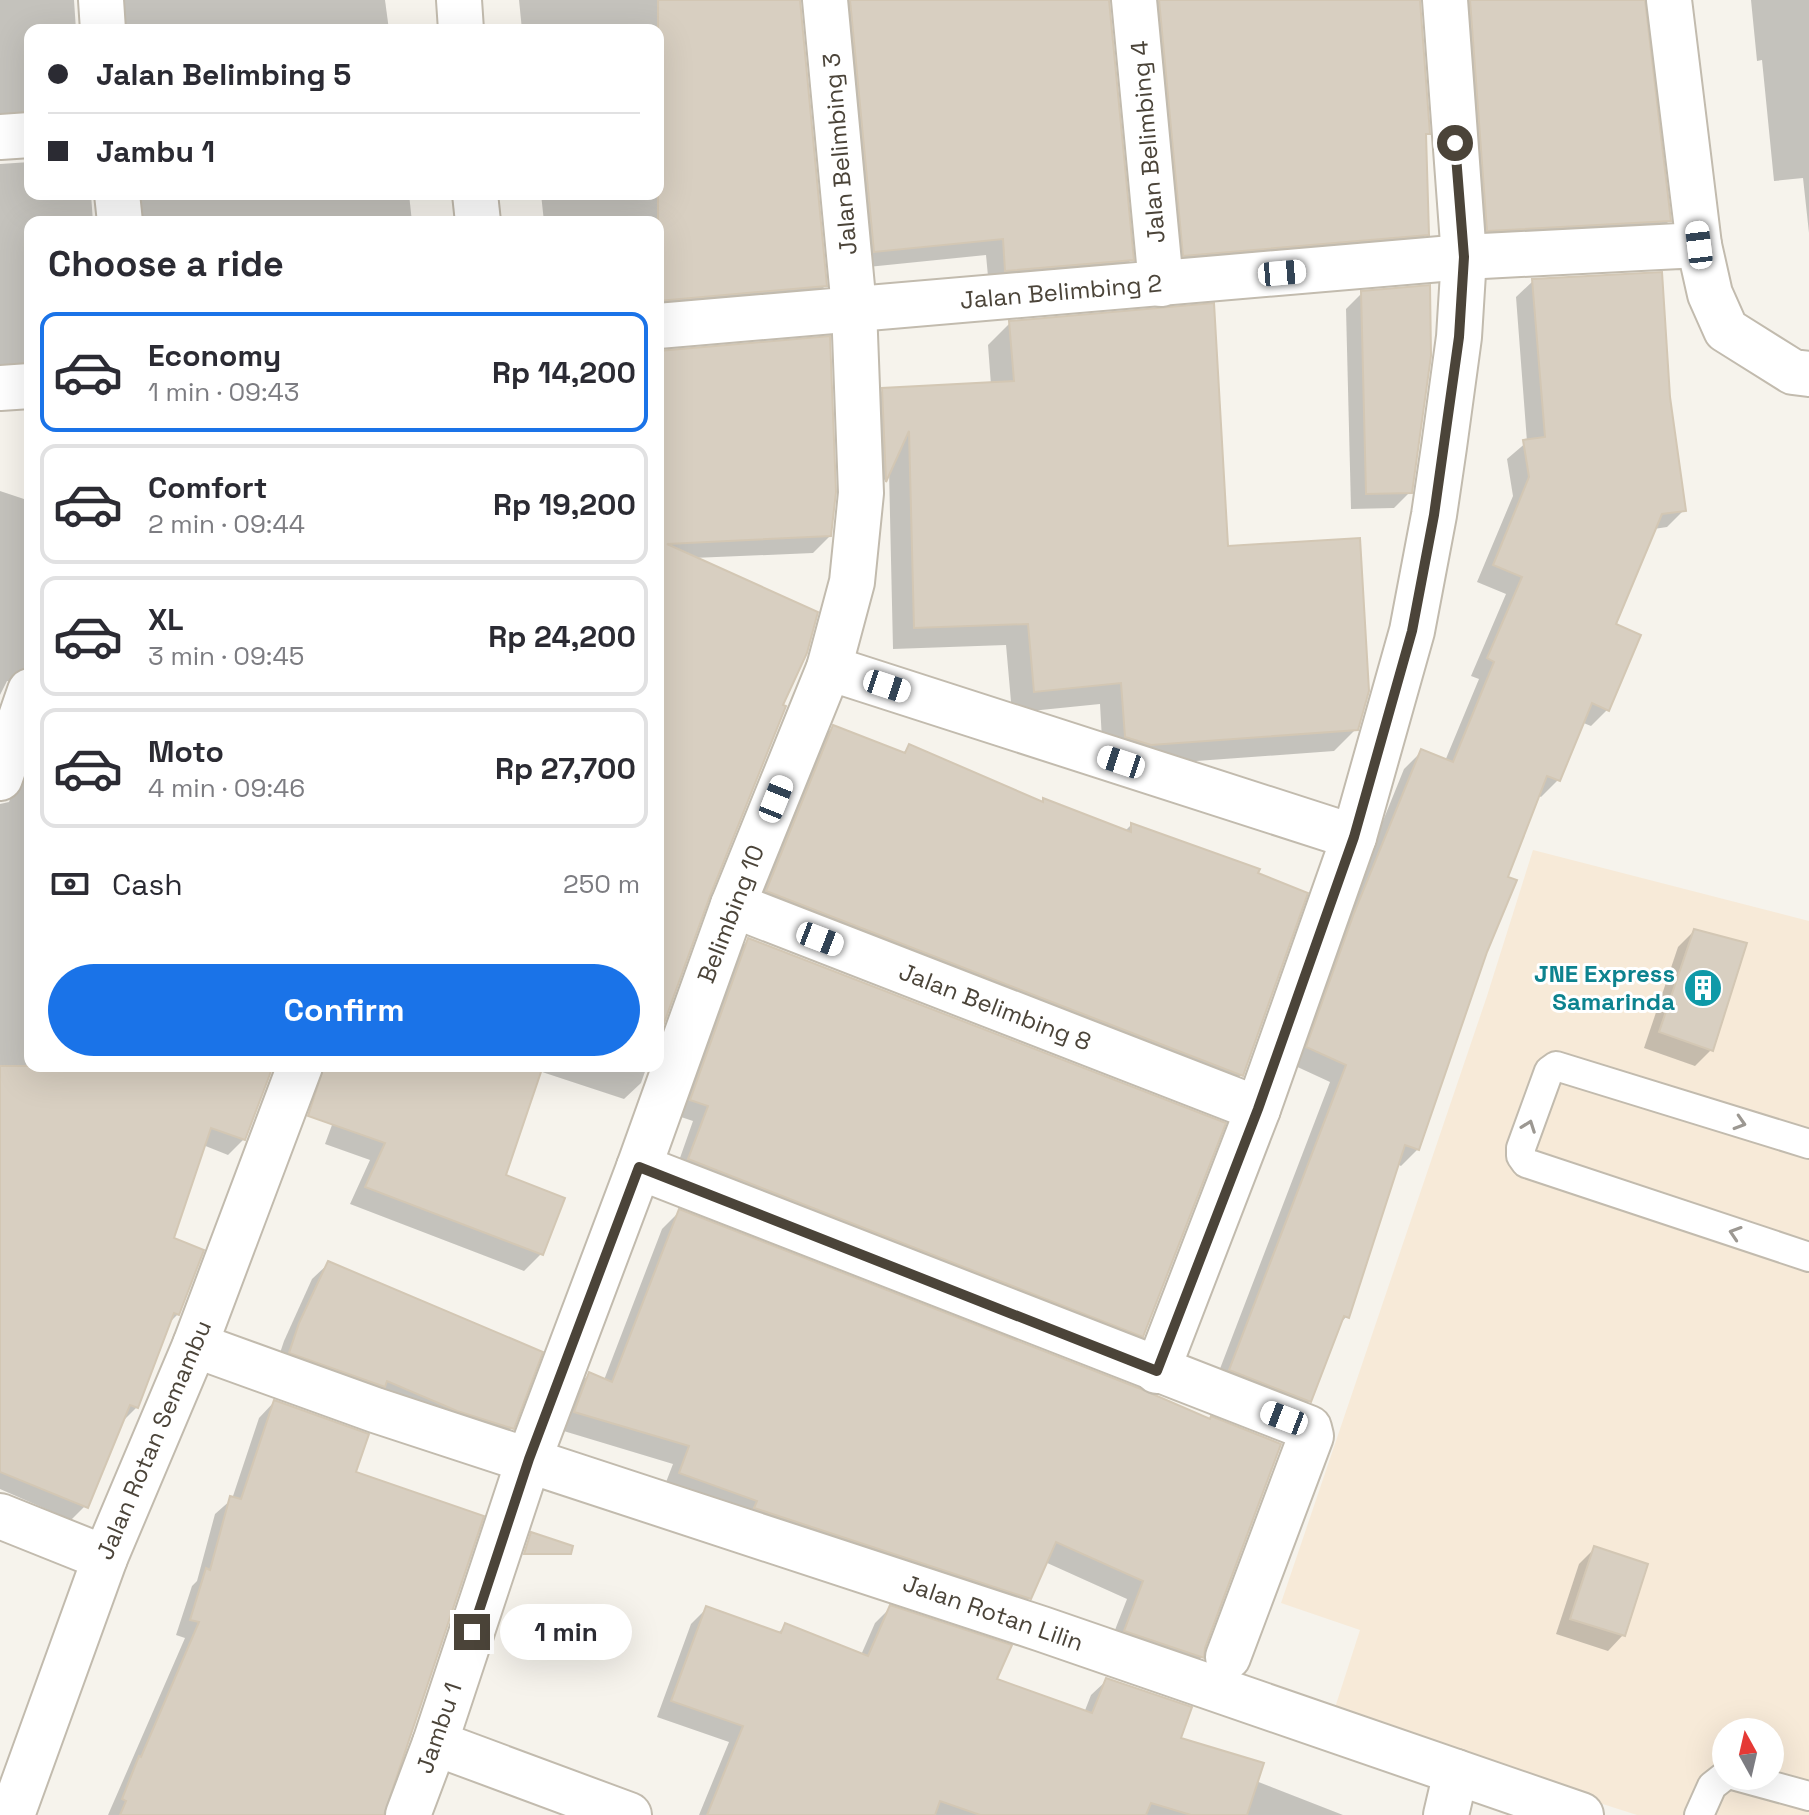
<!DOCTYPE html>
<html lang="en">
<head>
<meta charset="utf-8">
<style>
	body { margin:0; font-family:"Space Grotesk",sans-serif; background:#f7f7f7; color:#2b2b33; height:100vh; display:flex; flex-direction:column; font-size:30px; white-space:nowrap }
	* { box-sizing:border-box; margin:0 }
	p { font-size:26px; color:#7c7c81 }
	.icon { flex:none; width:44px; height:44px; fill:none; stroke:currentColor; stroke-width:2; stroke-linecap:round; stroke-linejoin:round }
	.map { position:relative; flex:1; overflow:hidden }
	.details { position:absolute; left:24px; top:216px; width:640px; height:856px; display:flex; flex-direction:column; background:#fff; border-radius:16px; box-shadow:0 8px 32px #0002 }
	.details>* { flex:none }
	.top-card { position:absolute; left:24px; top:24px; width:640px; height:176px; border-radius:16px; box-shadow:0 8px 32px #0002; display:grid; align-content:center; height:176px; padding:0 24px; background:#fff }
	.needle { width:52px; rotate:352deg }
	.fabs { position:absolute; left:1712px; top:1718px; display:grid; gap:16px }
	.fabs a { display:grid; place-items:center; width:72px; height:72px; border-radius:50%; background:#fff; box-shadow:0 8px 32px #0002; font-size:40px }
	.end { position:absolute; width:36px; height:36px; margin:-18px; border:10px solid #4b4439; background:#fff; box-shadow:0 0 0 4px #fff }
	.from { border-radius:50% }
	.bubble { position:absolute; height:56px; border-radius:28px; background:#fff; box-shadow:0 8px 32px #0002; font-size:26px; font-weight:800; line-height:56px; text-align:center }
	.car { position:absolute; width:24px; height:48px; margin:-24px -12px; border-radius:10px; box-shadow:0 0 6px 2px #0007; background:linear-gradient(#fff 24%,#345 0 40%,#fff 0 76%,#345 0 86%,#fff 0) }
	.top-card b { display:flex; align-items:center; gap:28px; height:76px; font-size:30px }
	.top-card b+b { border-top:2px solid #e1e1e2 }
	.top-card i { width:20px; height:20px; background:#2b2b33 }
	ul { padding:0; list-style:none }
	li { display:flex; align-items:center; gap:24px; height:120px; margin:0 16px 12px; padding:0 8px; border:4px solid #e1e1e2; border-radius:16px }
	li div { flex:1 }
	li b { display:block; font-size:30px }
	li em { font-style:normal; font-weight:800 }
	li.on { border-color:#1a73e8 }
	li>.icon { width:72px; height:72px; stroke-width:1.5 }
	h2 { padding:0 24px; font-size:36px; line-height:96px }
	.pay { display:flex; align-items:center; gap:20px; height:88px; padding:0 24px; font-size:30px }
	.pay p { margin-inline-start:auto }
	.primary-button { display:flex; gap:16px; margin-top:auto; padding:16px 24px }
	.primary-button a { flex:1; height:92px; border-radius:48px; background:#1a73e8; color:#fff; font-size:32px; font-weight:800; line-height:92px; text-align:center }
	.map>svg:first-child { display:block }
</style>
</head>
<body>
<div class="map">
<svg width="1809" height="1815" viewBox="0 0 1809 1815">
	<rect width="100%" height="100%" fill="#f6f3ec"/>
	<path fill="#f7ead8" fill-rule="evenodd" d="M1533 850 1809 921V1815H1637L1332 1717 1360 1630 1281 1603 1487 996ZM1726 1732H1770V1776H1726Z"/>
	<g fill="#0003">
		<path d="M0 0H74L76 30H30V131L0 125Z"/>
		<path d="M105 0H385L389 30H113Z"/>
		<path d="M519 0H798L825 286 808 303 658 316V222H544L541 194H658V30H522Z"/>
		<path d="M826 0H1107L1132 259 1115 276 989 287 986 255 858 268Z"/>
		<path d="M1135 0H1418L1428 133 1424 136 1427 234 1410 251 1167 272Z"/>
		<path d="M1446 0H1643L1669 221 1652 238 1471 247Z"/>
		<path d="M1751 0H1809V233L1803 178 1774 181 1762 60 1757 61Z"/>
		<path d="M30 162V194H91L93 222H30V382L0 376V164Z"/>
		<path d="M122 194H409L412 222H129Z"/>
		<path d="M1533 281 1668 397 1684 510 1667 527 1654 529 1614 625 1608 709 1591 726 1581 722 1558 780 1541 797 1537 795 1505 878 1486 951 1418 1149 1401 1166 1397 1164 1347 1316 1338 1326 1309 1401 1292 1418 1213 1387 1330 1082 1291 1064 1338 932 1404 769 1421 752 1445 761 1479 679 1471 676 1506 594 1477 582 1513 496 1507 459 1527 442 1516 297Z"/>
		<path d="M1362 293 1410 492 1394 508 1351 509 1346 309Z"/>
		<path d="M1010 323 1226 549 1356 729 1334 751 1128 766 1103 758 1100 704 1012 713 1006 645 893 649 889 471 884 481 864 501 861 412 883 390 991 385 988 345Z"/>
		<path d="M658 353 830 536 813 553 693 558 780 706 658 1034Z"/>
		<path d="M0 491 30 501V687L23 683 7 681 0 695Z"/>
		<path d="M833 727 902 754 910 746 1041 803 1043 800 1124 832 1131 825 1241 1075 1226 1090 752 906 818 742Z"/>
		<path d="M30 742V1066H234L244 1139 228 1155 203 1145 171 1239 178 1314 167 1325 137 1407 120 1424 87 1504 71 1520 0 1489V804L9 802Z"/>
		<path d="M1694 931 1745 945 1711 1050 1695 1066 1644 1048 1678 947Z"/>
		<path d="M748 940 1141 1335 1126 1351 674 1175 693 1121 675 1115 733 956Z"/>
		<path d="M357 1066H647L641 1083 624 1099 539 1071 503 1176 541 1254 524 1271 350 1204 370 1160 325 1144 347 1084Z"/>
		<path d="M679 1212 1140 1391 1203 1648 1202 1657 1184 1675 1108 1648 1127 1599 1045 1562 1030 1598 1012 1616 663 1490 673 1464 557 1429 572 1392 589 1374 604 1380 662 1229Z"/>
		<path d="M328 1264 512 1428 496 1444 275 1368 284 1341 312 1279Z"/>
		<path d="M274 1402 353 1473 382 1815H108L185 1638 176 1635 192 1586 197 1581 215 1514 232 1499 259 1418Z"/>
		<path d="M1595 1548 1623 1635 1608 1651 1556 1634 1579 1564Z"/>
		<path d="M707 1608 777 1634 786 1625 861 1655 875 1623 890 1608 994 1680 1084 1713 1091 1695 1107 1680 1178 1739 1256 1781 1343 1815H699L729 1742 657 1717 691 1624Z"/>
	</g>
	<g fill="#d8cfc1" stroke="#d3c7b4" stroke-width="2">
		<path d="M658 0H800L827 286 658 301Z"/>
		<path d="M850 0H1109L1134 260 1005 271 1003 239 874 252Z"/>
		<path d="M1159 0H1420L1430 134H1426L1429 235 1183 256Z"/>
		<path d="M1470 0H1645L1671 221 1487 231Z"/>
		<path d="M1662 272 1670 397 1686 511 1662 514 1616 624 1641 635 1609 711 1592 703 1560 781 1547 776 1508 877 1517 880 1487 952 1419 1150 1405 1145 1349 1318 1344 1316 1311 1402 1229 1370 1346 1065 1306 1047 1354 913 1421 749 1453 762 1494 662 1487 658 1522 577 1493 565 1529 477 1523 440 1545 437 1532 279Z"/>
		<path d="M1430 285 1431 356 1412 493 1366 494 1361 291Z"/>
		<path d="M1214 303 1228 546 1360 538 1369 691 1358 730 1151 745 1125 737 1121 683 1034 692 1028 624 914 628 909 431 886 482 882 388 1014 381 1009 321Z"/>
		<path d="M830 336 836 492 831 536 667 544 818 612 807 653 783 705 786 706 710 896 658 1040V351Z"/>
		<path d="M833 725 905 753 909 744 1043 802V798L1131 832V823L1260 869 1258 873 1308 893 1243 1076 766 891Z"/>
		<path d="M1694 929 1747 943 1713 1051 1659 1032Z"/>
		<path d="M748 938 1226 1123 1143 1337 688 1159 708 1106 690 1100Z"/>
		<path d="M0 1066H273L245 1140 211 1128 174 1238 204 1250 179 1315 174 1313 138 1408 130 1405 88 1508 0 1472Z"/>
		<path d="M324 1066H543L506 1175 565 1198 543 1255 365 1187 385 1143 308 1116Z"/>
		<path d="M679 1209 1141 1389 1210 1419 1211 1416 1281 1444 1205 1648 1204 1658 1124 1631 1143 1581 1056 1542 1031 1599 754 1508 757 1501 679 1473 689 1446 574 1412 589 1372 612 1382Z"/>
		<path d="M328 1261 543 1352 514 1429 457 1411 387 1381 385 1387 289 1353 299 1323Z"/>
		<path d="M274 1400 369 1434 356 1472 484 1516 384 1815H120L126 1801 122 1799 139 1756 141 1757 199 1622 190 1620 206 1568 210 1570 230 1496 241 1499Z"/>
		<path d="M531 1532 573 1546 571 1554H524Z"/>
		<path d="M1594 1546 1648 1564 1625 1636 1570 1619Z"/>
		<path d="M890 1605 1012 1645 997 1679 1092 1713 1106 1678 1192 1707 1181 1738 1264 1763 1247 1815H1191L1151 1803 1146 1815H980L940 1801 935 1815H707L743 1726 671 1701 706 1606 781 1633 785 1623 868 1656Z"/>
	</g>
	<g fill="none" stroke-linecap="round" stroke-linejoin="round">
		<g stroke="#c2bbae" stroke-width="32">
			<g id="lane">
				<path d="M1809 1144 1556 1066 1549 1071 1521 1148V1156L1526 1163 1809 1257"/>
				<path d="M1736 1776 1809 1796"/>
				<path d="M1699 1815 1712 1786 1726 1775"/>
			</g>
		</g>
		<g stroke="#c2bbae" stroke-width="48">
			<g id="street">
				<path d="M101 0 103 30"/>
				<path d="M459 0 461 30"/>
				<path d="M1134 0 1161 284"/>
				<path d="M1669 0 1699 245"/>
				<path d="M0 137 30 135"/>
				<path d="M117 194 120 222"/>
				<path d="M475 194 478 222"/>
				<path d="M658 326 1464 257 1699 245 1710 294 1726 330 1793 372 1809 374"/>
				<path d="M0 388 30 386"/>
				<path d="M829 668 1354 837"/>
				<path d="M0 778 30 691"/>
				<path d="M733 905 1258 1109"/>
				<path d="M639 1167 1309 1428 1311 1436 1228 1657"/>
				<path d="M195 1345 375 1410 1042 1629 1581 1815"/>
				<path d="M1157 1371 1258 1109 1354 837 1412 631 1434 515 1444 447 1459 337 1464 257 1445 0"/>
				<path d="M0 1516 105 1558"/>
				<path d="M435 1743 629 1815"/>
				<path d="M12 1815 105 1558 195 1345 300 1066"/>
				<path d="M408 1815 435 1743 529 1459 639 1167 733 905 829 668 852 582 861 493 854 308 825 0"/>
				<path d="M1446 1815 1456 1772"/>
			</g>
		</g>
		<use href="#lane" stroke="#fff" stroke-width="28"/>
		<use href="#street" stroke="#fff" stroke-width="44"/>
	</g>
	<defs><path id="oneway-chevron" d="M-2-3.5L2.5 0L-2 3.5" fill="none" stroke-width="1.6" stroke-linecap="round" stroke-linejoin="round" transform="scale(2)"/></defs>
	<g stroke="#9c9892">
		<use href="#oneway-chevron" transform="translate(1740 1123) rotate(17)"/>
		<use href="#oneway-chevron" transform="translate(1529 1126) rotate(-70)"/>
		<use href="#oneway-chevron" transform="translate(1735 1233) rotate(-162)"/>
	</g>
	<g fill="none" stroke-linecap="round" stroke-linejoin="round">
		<path stroke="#4b4439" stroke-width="10" d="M472 1632 529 1459 639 1167 1157 1371 1258 1109 1354 837 1412 631 1434 515 1459 337 1464 257 1455 143"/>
	</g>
	<defs>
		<g id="building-disc" transform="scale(2)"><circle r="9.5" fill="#0f9aa8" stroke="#fff"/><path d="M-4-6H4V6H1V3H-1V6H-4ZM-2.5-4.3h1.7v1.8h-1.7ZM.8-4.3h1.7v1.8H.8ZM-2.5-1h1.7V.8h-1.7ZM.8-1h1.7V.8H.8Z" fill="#fff"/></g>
	</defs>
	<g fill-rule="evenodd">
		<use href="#building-disc" x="1703" y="988"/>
	</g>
	<g text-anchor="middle" stroke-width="6" stroke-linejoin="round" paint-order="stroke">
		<g font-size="24" fill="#4b4439" stroke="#fff">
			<text transform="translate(1148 142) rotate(-95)" y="8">Jalan Belimbing 4</text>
			<text transform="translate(840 154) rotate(-95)" y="8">Jalan Belimbing 3</text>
			<text transform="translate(1061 292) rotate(-5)" y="8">Jalan Belimbing 2</text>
			<text transform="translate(731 914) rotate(-69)" y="8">Belimbing 10</text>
			<text transform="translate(995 1007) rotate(21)" y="8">Jalan Belimbing 8</text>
			<text transform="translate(154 1440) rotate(-67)" y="8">Jalan Rotan Semambu</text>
			<text transform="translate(993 1613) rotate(19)" y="8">Jalan Rotan Lilin</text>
			<text transform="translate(439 1728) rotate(-71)" y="8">Jambu 1</text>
		</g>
		<g font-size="24" font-weight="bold" fill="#0d838f" stroke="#fff" text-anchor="end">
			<text x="1675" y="982">JNE Express<tspan x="1675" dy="28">Samarinda</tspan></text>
		</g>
	</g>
</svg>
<div class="fabs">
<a><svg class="needle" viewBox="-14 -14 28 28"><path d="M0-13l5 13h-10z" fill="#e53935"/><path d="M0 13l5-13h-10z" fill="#7c7c81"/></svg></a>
</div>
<i class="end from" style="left:1455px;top:143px"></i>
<i class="end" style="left:472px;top:1632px"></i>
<div class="bubble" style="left:500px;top:1604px;width:132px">1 min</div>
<i class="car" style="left:1699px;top:245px;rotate:353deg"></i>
<i class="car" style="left:1282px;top:273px;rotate:85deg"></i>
<i class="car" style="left:887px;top:686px;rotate:108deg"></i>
<i class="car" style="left:1121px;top:762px;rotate:288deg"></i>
<i class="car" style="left:776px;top:799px;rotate:22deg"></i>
<i class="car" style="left:820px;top:939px;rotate:111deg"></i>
<i class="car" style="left:1284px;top:1418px;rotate:291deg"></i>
<div class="top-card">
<b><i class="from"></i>Jalan Belimbing 5</b>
<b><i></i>Jambu 1</b>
</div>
<section class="details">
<h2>Choose a ride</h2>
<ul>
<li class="on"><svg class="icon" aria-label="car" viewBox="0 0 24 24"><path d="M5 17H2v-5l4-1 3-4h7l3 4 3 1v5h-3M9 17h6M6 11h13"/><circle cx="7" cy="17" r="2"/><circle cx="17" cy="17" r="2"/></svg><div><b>Economy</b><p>1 min · 09:43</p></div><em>Rp 14,200</em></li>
<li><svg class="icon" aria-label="car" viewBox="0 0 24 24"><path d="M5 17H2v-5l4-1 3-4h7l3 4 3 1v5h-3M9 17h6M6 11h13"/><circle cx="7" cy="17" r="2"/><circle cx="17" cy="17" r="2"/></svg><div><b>Comfort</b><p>2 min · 09:44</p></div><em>Rp 19,200</em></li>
<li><svg class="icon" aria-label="car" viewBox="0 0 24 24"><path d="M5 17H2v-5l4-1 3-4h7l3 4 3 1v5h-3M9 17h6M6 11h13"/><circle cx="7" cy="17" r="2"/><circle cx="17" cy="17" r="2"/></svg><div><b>XL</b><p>3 min · 09:45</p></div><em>Rp 24,200</em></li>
<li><svg class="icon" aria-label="car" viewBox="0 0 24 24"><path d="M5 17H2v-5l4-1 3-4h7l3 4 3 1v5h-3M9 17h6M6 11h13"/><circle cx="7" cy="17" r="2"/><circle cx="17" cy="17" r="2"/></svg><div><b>Moto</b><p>4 min · 09:46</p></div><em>Rp 27,700</em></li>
</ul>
<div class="pay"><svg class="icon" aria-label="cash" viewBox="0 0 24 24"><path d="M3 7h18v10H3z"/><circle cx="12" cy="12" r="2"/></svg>Cash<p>250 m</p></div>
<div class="primary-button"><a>Confirm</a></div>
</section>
</div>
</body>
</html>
